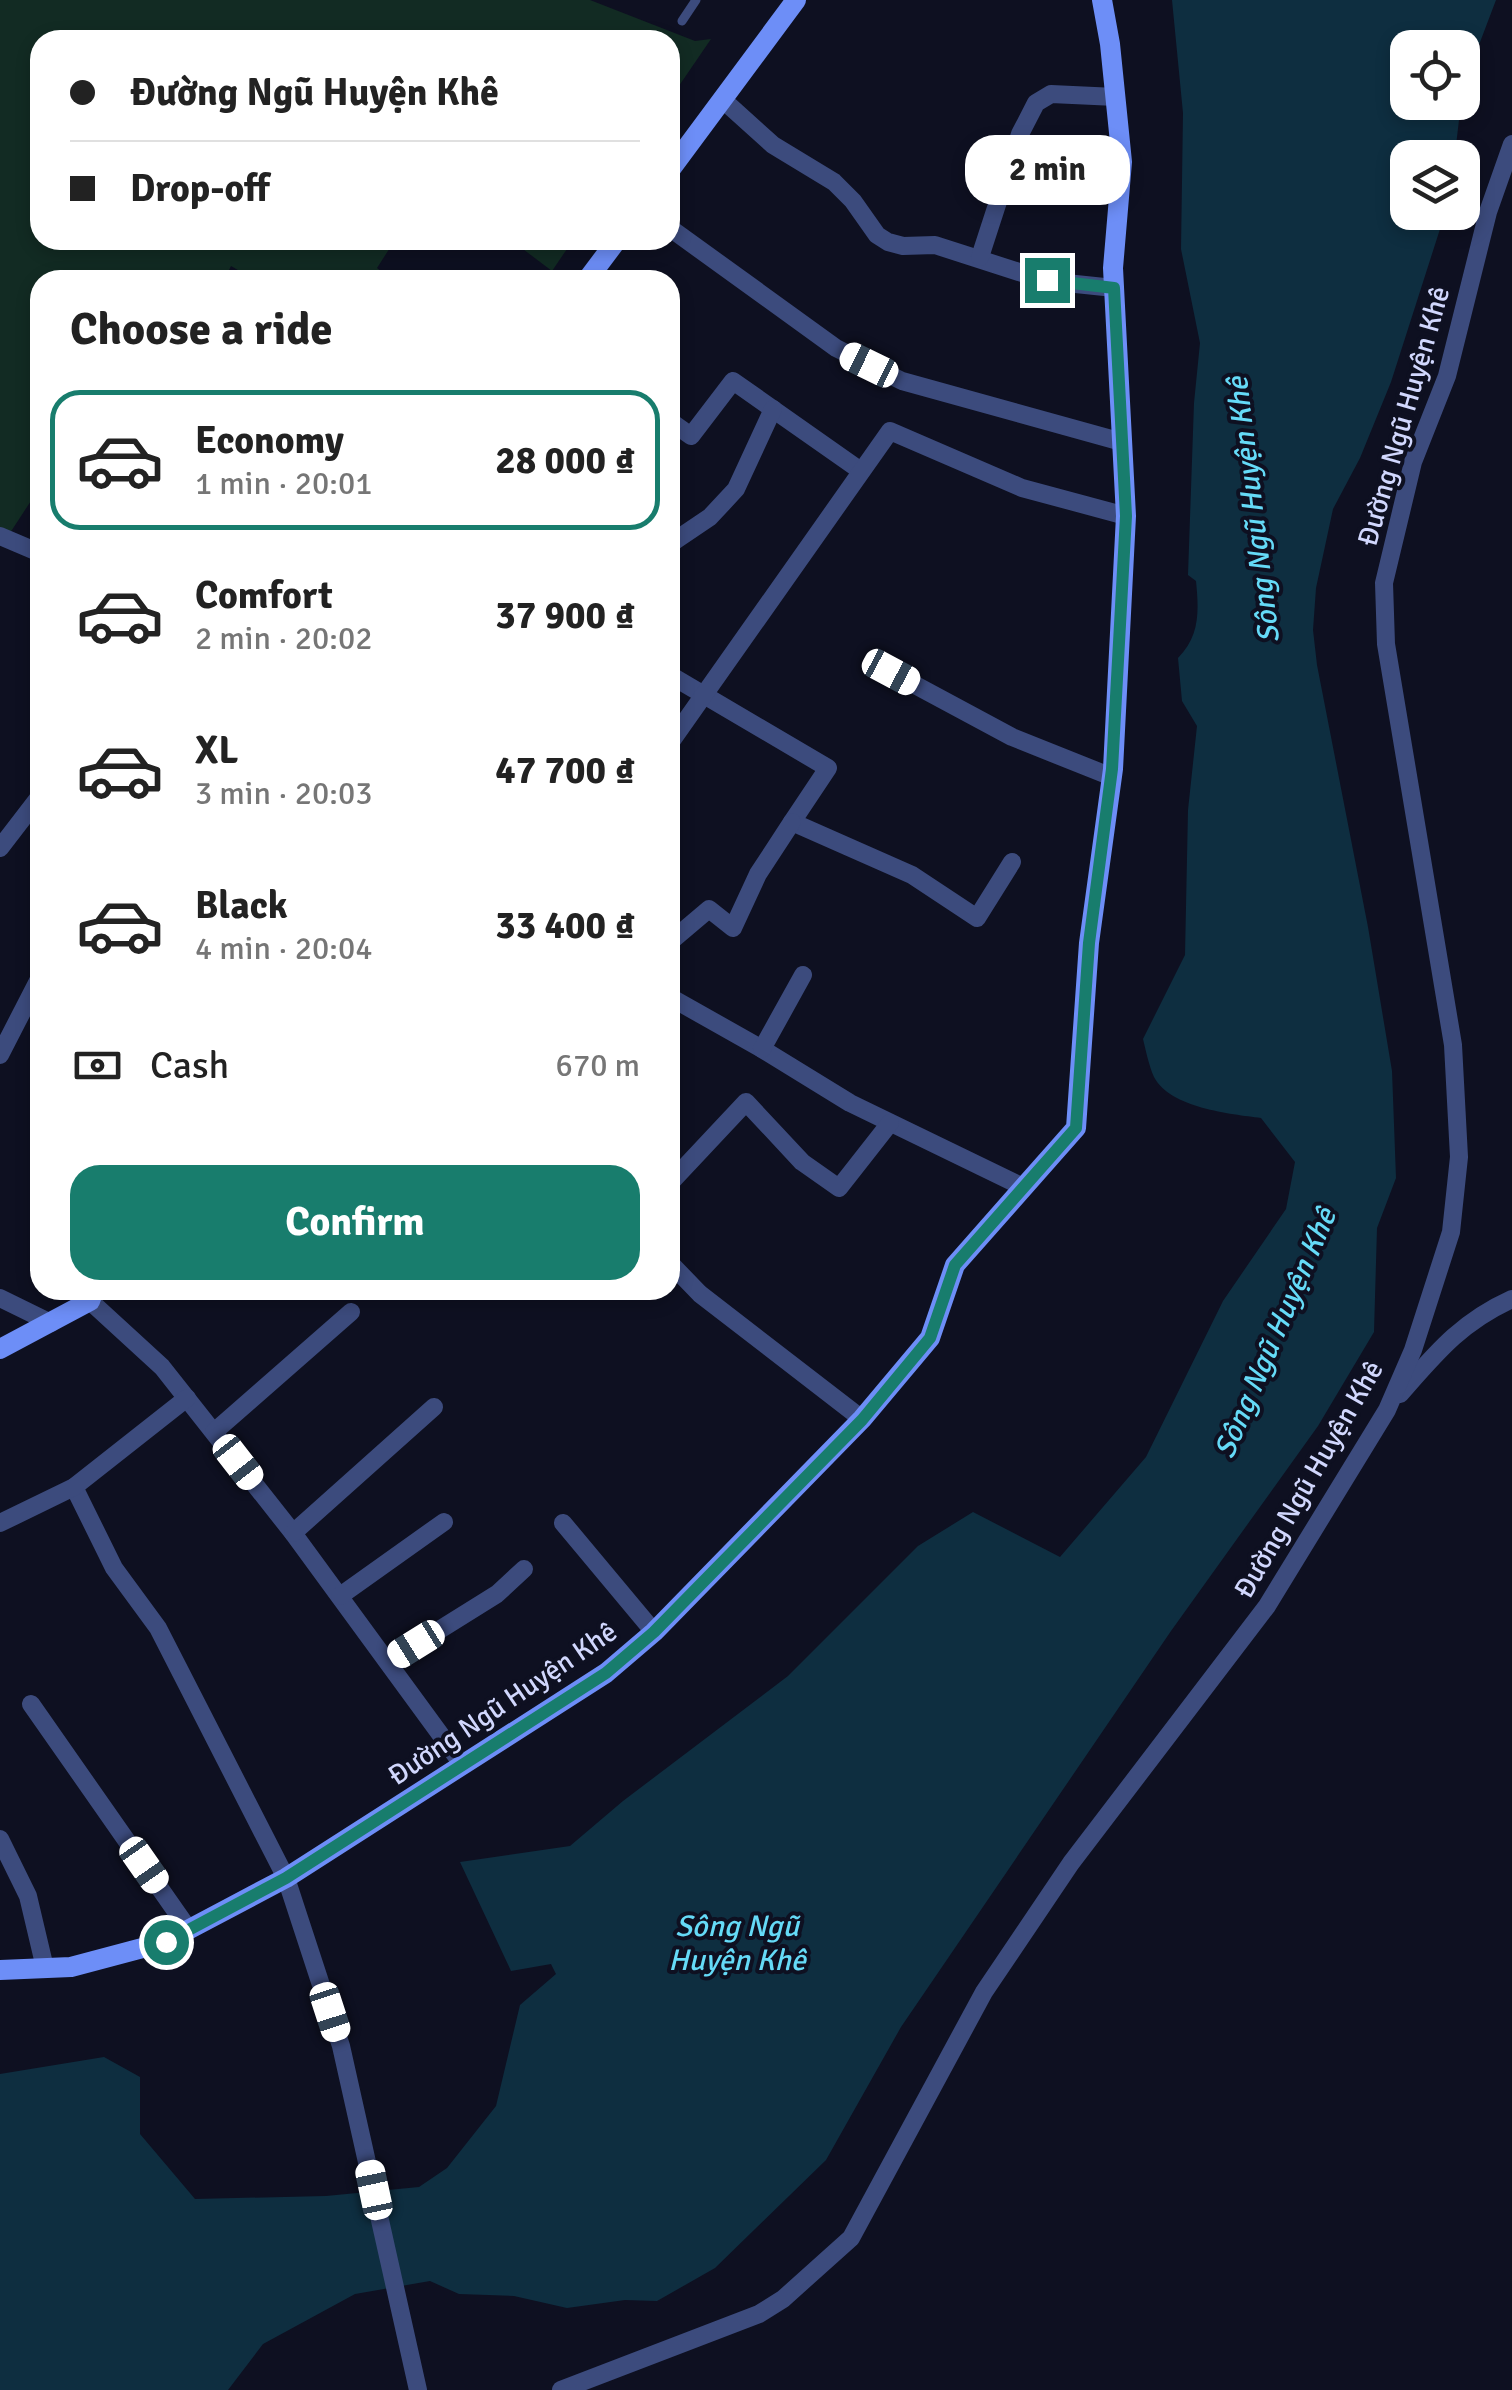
<!DOCTYPE html>
<html lang="en">
<head>
<meta charset="utf-8">
<style>
	body { margin:0; font-family:Signika,sans-serif; background:#f6f6f6; color:#222; height:100vh; display:flex; flex-direction:column; font-size:38px; white-space:nowrap }
	* { box-sizing:border-box; margin:0 }
	p { font-size:32px; color:#767676 }
	.icon { flex:none; width:55px; height:55px; fill:none; stroke:currentColor; stroke-width:2; stroke-linecap:round; stroke-linejoin:round }
	.map { position:relative; flex:1; overflow:hidden }
	.sheet { position:absolute; left:30px; top:270px; width:650px; height:1030px; display:flex; flex-direction:column; background:#fff; border-radius:30px; box-shadow:0 5px 15px #0003 }
	.sheet>* { flex:none }
	.top-card { position:absolute; left:30px; top:30px; width:650px; height:220px; border-radius:30px; box-shadow:0 5px 15px #0003; display:grid; align-content:center; height:220px; padding:0 40px; background:#fff }
	.tools { position:absolute; left:1390px; top:30px; display:grid; gap:20px }
	.tools a { display:grid; place-items:center; width:90px; height:90px; border-radius:20px; background:#fff; box-shadow:0 5px 15px #0003; font-size:50px }
	.end { position:absolute; width:45px; height:45px; margin:-22px; border:12px solid #187d6d; background:#fff; box-shadow:0 0 0 5px #fff }
	.from { border-radius:50% }
	.bubble { position:absolute; height:70px; border-radius:30px; background:#fff; box-shadow:0 5px 15px #0003; font-size:32px; font-weight:700; line-height:70px; text-align:center }
	.car { position:absolute; width:30px; height:60px; margin:-30px -15px; border-radius:12px; box-shadow:0 0 8px 2px #0007; background:linear-gradient(#fff 24%,#345 0 40%,#fff 0 76%,#345 0 86%,#fff 0) }
	.top-card b { display:flex; align-items:center; gap:35px; height:95px; font-size:38px }
	.top-card b+b { border-top:2px solid #e0e0e0 }
	.top-card i { width:25px; height:25px; background:#222 }
	ul { padding:0; list-style:none }
	li { display:flex; align-items:center; gap:30px; height:140px; margin:0 20px 15px; padding:0 20px; border:5px solid transparent; border-radius:30px }
	li div { flex:1 }
	li b { display:block; font-size:38px }
	li em { font-style:normal; font-weight:700 }
	li.selected { border-color:#187d6d }
	li>.icon { width:90px; height:90px; stroke-width:1.5 }
	h2 { padding:0 40px; font-size:45px; line-height:120px }
	.pay { display:flex; align-items:center; gap:25px; height:110px; padding:0 40px; font-size:38px }
	.pay p { margin-inline-start:auto }
	.cta { display:flex; gap:20px; margin-top:auto; padding:20px 40px }
	.cta a { flex:1; height:115px; border-radius:30px; background:#187d6d; color:#fff; font-size:40px; font-weight:700; line-height:115px; text-align:center }
	.map>svg:first-child { display:block }
</style>
</head>
<body>
<div class="map">
<svg width="1512" height="2390" viewBox="0 0 1512 2390">
	<rect width="100%" height="100%" fill="#0e1021"/>
	<g fill="#122b23">
		<path d="M0 0H590L695 41 711 39 670 99V40H40V240H395L377 268 392 280H255L231 266 224 280H40V487L10 533 0 529Z"/>
		<path d="M511 240H573L552 271Z"/>
	</g>
	<path fill="#0e2e40" d="M1172 0H1496L1463 87 1462 48H1408V102L1461 103 1455 154 1454 157 1408 158V212L1444 213 1440 229 1391 382 1360 458 1333 509 1316 588 1313 630 1317 665 1368 927 1392 1071 1396 1178 1377 1228 1374 1332 1318 1426 1171 1631 901 2027 826 2160 715 2268 657 2301 625 2300 567 2308 514 2296 459 2294 430 2281 355 2294 263 2344 228 2390H0V2074L104 2057 140 2077V2134L195 2199 326 2196 419 2187 447 2168 496 2106 520 2005 556 1974 551 1964 511 1971 460 1862 570 1846 623 1801 788 1676 918 1546 973 1512 1060 1557 1146 1457 1223 1301 1286 1209 1295 1162 1261 1118C1231 1114 1170 1108 1154 1077 1149 1066 1146 1051 1143 1039L1185 955 1188 810 1197 726 1182 701 1178 658C1200 636 1199 611 1196 581L1188 575 1194 403 1200 343 1181 249 1183 113Z"/>
	<g fill="none" stroke-linecap="round" stroke-linejoin="round">
		<path stroke="#3c4b7d" stroke-width="9" d="M682 21 696 0"/>
		<g stroke="#3c4b7d" stroke-width="18">
			<path d="M722 99 773 145 834 182 853 201 877 235 888 242 903 246 935 245 1047 281 1114 288"/>
			<path d="M670 228 836 348 902 381 1122 442"/>
			<path d="M980 257 1020 134 1036 103 1051 94 1116 97"/>
			<path d="M670 421 691 436 733 381 861 471"/>
			<path d="M0 536 40 553"/>
			<path d="M670 544 710 517 736 489 773 409"/>
			<path d="M891 672 1012 737 1112 777"/>
			<path d="M670 675 828 768 792 822 912 875 977 918 1012 862"/>
			<path d="M670 743 890 431 1022 488 1126 516"/>
			<path d="M0 848 40 796"/>
			<path d="M670 942 709 909 733 928 758 874 792 822"/>
			<path d="M670 997 762 1049 850 1103 1023 1187"/>
			<path d="M762 1049 803 975"/>
			<path d="M0 1055 40 977"/>
			<path d="M670 1183 746 1102 802 1162 839 1188 890 1123"/>
			<path d="M670 1263 700 1294 862 1419"/>
			<path d="M0 1298 51 1323"/>
			<path d="M90 1301 162 1367 293 1533 462 1764"/>
			<path d="M1400 1394C1436 1353 1461 1322 1512 1299"/>
			<path d="M214 1432 351 1312"/>
			<path d="M74 1487 114 1568 158 1628 286 1878 341 2046 418 2390"/>
			<path d="M0 1523 74 1487 187 1398"/>
			<path d="M563 1523 654 1632"/>
			<path d="M293 1533 434 1407"/>
			<path d="M340 1596 444 1522"/>
			<path d="M388 1662 497 1594 524 1569"/>
			<path d="M31 1704 189 1930"/>
			<path d="M0 1839 28 1896 45 1968"/>
			<path d="M561 2390 759 2314 783 2299 851 2238 984 1992 1071 1863 1267 1606 1387 1410 1413 1350 1451 1232 1459 1157 1453 1045 1386 644 1384 583 1413 462 1447 376 1488 212 1512 144"/>
		</g>
		<g stroke="#6d8ef7" stroke-width="20">
			<path d="M670 170 796 0"/>
			<path d="M587 280 617 240"/>
			<path d="M0 1349 90 1301 94 1290"/>
			<path d="M0 1970 71 1967 165 1942 286 1878 606 1673 654 1632 862 1419 930 1338 955 1265 1076 1128 1089 943 1113 769 1126 516 1113 268 1122 162 1110 44 1102 0"/>
		</g>
	</g>
	<g fill="none" stroke-linecap="round" stroke-linejoin="round">
		<path stroke="#187d6d" stroke-width="12" d="M166 1942 286 1878 606 1673 654 1632 862 1420 930 1338 955 1265 1076 1128 1089 943 1112 769 1126 516 1114 288 1047 280"/>
	</g>
	<g text-anchor="middle" stroke-width="8" stroke-linejoin="round" paint-order="stroke">
		<g font-size="28" fill="#d1d7fd" stroke="#0e1021">
			<text transform="translate(1403 416) rotate(-74)" y="10">Đường Ngũ Huyện Khê</text>
			<text transform="translate(1308 1479) rotate(-60)" y="10">Đường Ngũ Huyện Khê</text>
			<text transform="translate(502 1703) rotate(-34)" y="10">Đường Ngũ Huyện Khê</text>
		</g>
		<g font-size="30" font-style="italic" fill="#65daf7" stroke="#0e1021">
			<text transform="translate(1253 510) rotate(-97)" y="10">Sông Ngũ Huyện Khê</text>
			<text transform="translate(1275 1333) rotate(-67)" y="10">Sông Ngũ Huyện Khê</text>
			<text x="737" y="1936">Sông Ngũ<tspan x="737" dy="34">Huyện Khê</tspan></text>
		</g>
	</g>
</svg>
<div class="tools">
<a><svg class="icon" aria-label="locate" viewBox="0 0 24 24"><circle cx="12" cy="12" r="6"/><path d="M12 2v4M12 18v4M2 12h4M18 12h4"/></svg></a>
<a><svg class="icon" aria-label="layers" viewBox="0 0 24 24"><path d="M12 4l9 5-9 5-9-5zM3 14l9 5 9-5"/></svg></a>
</div>
<i class="end from" style="left:166px;top:1942px"></i>
<i class="end" style="left:1047px;top:280px"></i>
<div class="bubble" style="left:965px;top:135px;width:165px">2 min</div>
<i class="car" style="left:869px;top:365px;rotate:296deg"></i>
<i class="car" style="left:891px;top:672px;rotate:118deg"></i>
<i class="car" style="left:238px;top:1462px;rotate:142deg"></i>
<i class="car" style="left:416px;top:1644px;rotate:238deg"></i>
<i class="car" style="left:144px;top:1865px;rotate:145deg"></i>
<i class="car" style="left:330px;top:2012px;rotate:162deg"></i>
<i class="car" style="left:374px;top:2190px;rotate:348deg"></i>
<div class="top-card">
<b><i class="from"></i>Đường Ngũ Huyện Khê</b>
<b><i></i>Drop-off</b>
</div>
<section class="sheet">
<h2>Choose a ride</h2>
<ul>
<li class="selected"><svg class="icon" aria-label="car" viewBox="0 0 24 24"><path d="M5 17H2v-5l4-1 3-4h7l3 4 3 1v5h-3M9 17h6M6 11h13"/><circle cx="7" cy="17" r="2"/><circle cx="17" cy="17" r="2"/></svg><div><b>Economy</b><p>1 min · 20:01</p></div><em>28 000 ₫</em></li>
<li><svg class="icon" aria-label="car" viewBox="0 0 24 24"><path d="M5 17H2v-5l4-1 3-4h7l3 4 3 1v5h-3M9 17h6M6 11h13"/><circle cx="7" cy="17" r="2"/><circle cx="17" cy="17" r="2"/></svg><div><b>Comfort</b><p>2 min · 20:02</p></div><em>37 900 ₫</em></li>
<li><svg class="icon" aria-label="car" viewBox="0 0 24 24"><path d="M5 17H2v-5l4-1 3-4h7l3 4 3 1v5h-3M9 17h6M6 11h13"/><circle cx="7" cy="17" r="2"/><circle cx="17" cy="17" r="2"/></svg><div><b>XL</b><p>3 min · 20:03</p></div><em>47 700 ₫</em></li>
<li><svg class="icon" aria-label="car" viewBox="0 0 24 24"><path d="M5 17H2v-5l4-1 3-4h7l3 4 3 1v5h-3M9 17h6M6 11h13"/><circle cx="7" cy="17" r="2"/><circle cx="17" cy="17" r="2"/></svg><div><b>Black</b><p>4 min · 20:04</p></div><em>33 400 ₫</em></li>
</ul>
<div class="pay"><svg class="icon" aria-label="cash" viewBox="0 0 24 24"><path d="M3 7h18v10H3z"/><circle cx="12" cy="12" r="2"/></svg>Cash<p>670 m</p></div>
<div class="cta"><a>Confirm</a></div>
</section>
</div>
</body>
</html>
